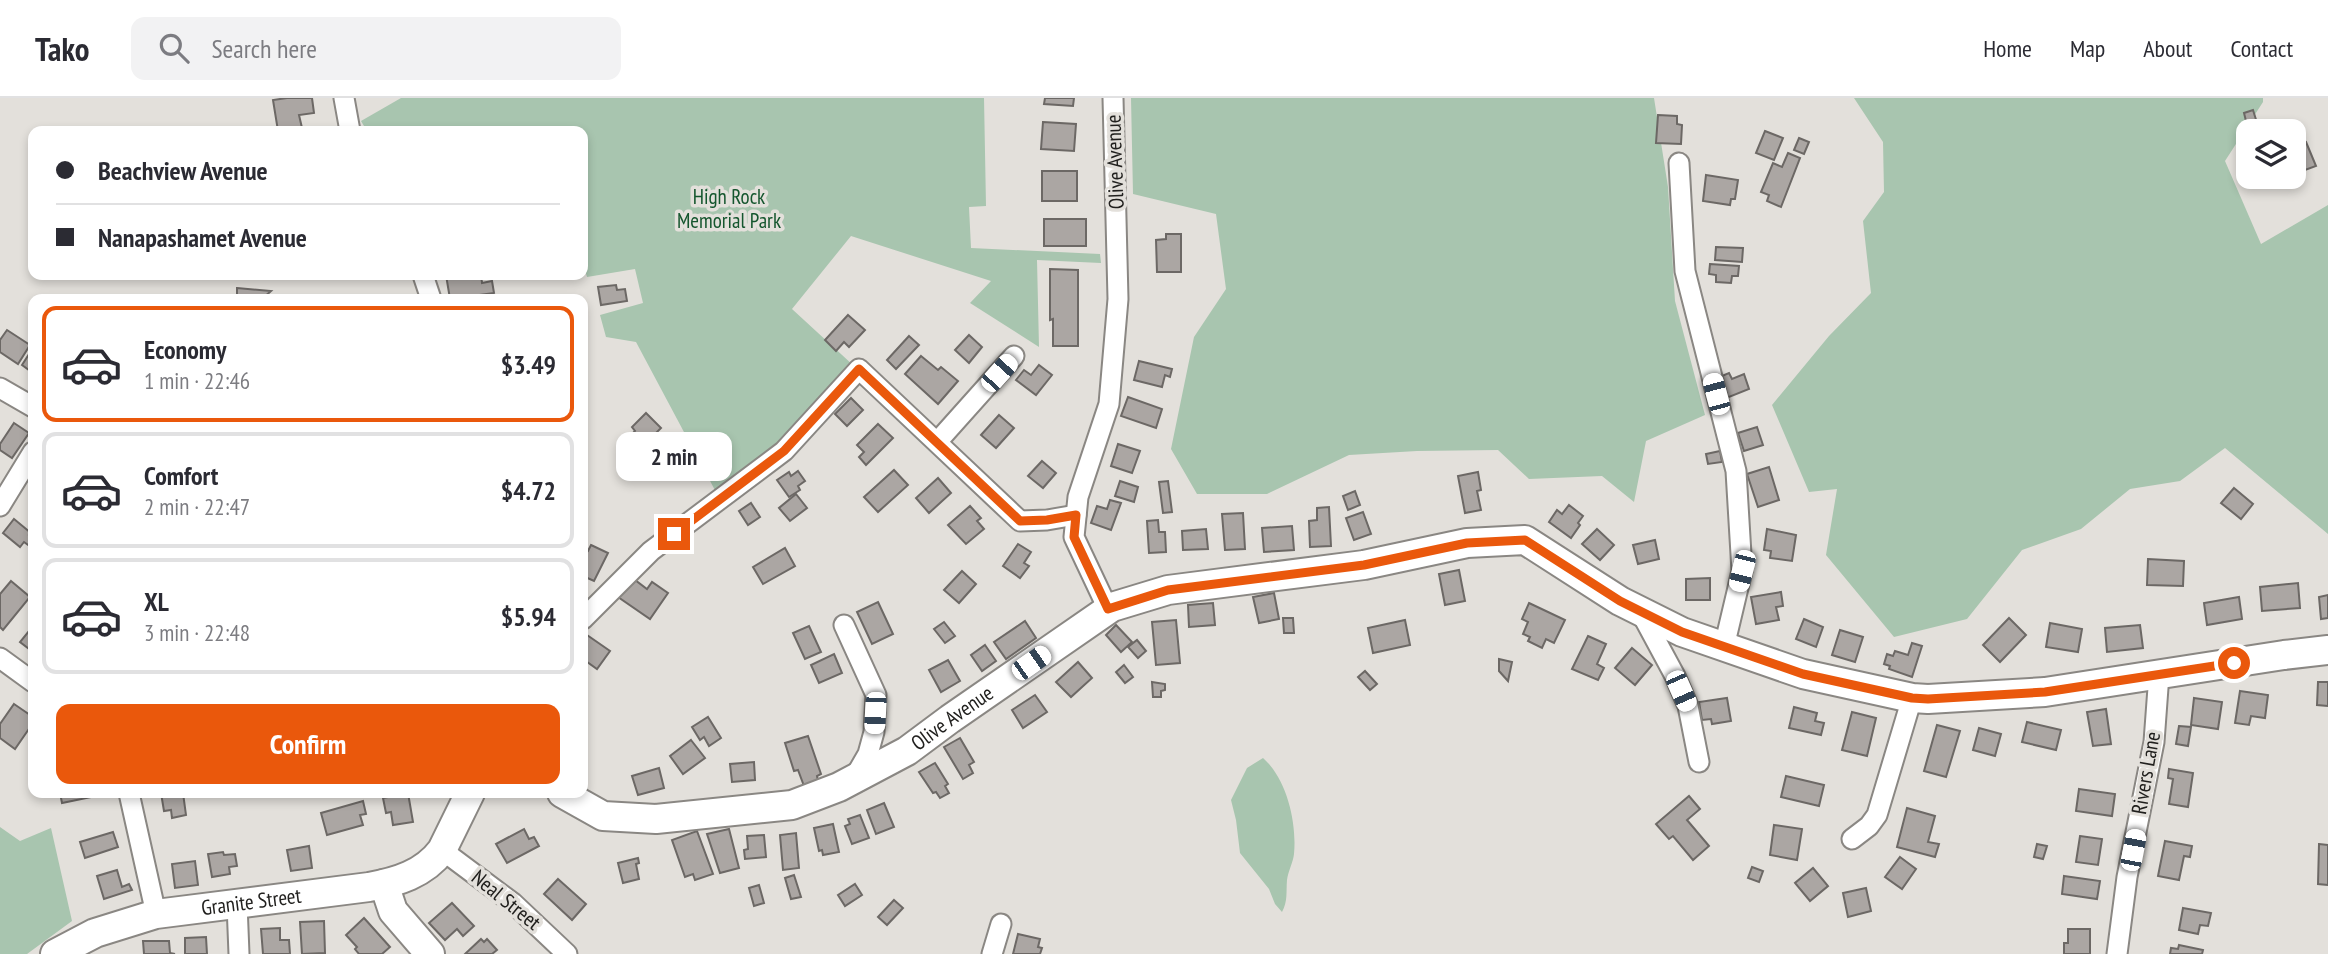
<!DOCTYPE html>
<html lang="en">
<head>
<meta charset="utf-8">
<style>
	body { margin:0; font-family:"PT Sans Narrow",sans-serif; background:#f2f2f3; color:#2b2b33; height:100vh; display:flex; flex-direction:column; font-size:26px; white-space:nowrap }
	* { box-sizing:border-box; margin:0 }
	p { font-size:23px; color:#7c7c81 }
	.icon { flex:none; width:38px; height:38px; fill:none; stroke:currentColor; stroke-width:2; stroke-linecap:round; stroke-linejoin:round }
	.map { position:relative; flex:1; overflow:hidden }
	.details { position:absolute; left:28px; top:196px; width:560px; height:504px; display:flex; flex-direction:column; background:#fff; border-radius:14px; box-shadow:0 4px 10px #0003 }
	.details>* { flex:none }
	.guide { position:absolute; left:28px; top:28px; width:560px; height:154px; border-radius:14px; box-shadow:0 4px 10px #0003; display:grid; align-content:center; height:154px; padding:0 28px; background:#fff }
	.buttons { position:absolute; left:2236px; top:21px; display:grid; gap:14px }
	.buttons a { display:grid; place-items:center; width:70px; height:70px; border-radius:14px; background:#fff; box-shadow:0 4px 10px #0003; font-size:35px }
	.end { position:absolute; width:32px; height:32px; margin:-16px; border:9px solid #ea580c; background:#fff; box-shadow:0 0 0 4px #fff }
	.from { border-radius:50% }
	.bubble { position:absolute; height:49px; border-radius:14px; background:#fff; box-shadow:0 4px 10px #0003; font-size:23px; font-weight:700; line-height:49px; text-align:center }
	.car { position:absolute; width:21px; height:42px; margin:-21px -10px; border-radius:9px; box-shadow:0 0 5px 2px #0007; background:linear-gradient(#fff 24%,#345 0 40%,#fff 0 76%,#345 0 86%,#fff 0) }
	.guide b { display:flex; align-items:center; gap:24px; height:66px; font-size:26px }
	.guide b+b { border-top:2px solid #e1e1e2 }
	.guide i { width:18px; height:18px; background:#2b2b33 }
	ul { padding:12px 0 0; list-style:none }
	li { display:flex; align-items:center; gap:21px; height:116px; margin:0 14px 10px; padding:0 14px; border:4px solid #e1e1e2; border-radius:14px }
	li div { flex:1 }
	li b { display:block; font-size:26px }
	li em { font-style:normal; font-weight:700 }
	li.selected { border-color:#ea580c }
	li>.icon { width:63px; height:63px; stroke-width:1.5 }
	.button { display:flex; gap:14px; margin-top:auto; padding:14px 28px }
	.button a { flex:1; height:80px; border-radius:14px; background:#ea580c; color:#fff; font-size:28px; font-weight:700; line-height:80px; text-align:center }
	header { display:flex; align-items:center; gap:42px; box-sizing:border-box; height:98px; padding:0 35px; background:#fff; border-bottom:2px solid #e1e1e2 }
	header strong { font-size:33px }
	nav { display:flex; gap:38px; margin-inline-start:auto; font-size:24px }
	.search { width:490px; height:63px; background:#f2f2f3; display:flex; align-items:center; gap:18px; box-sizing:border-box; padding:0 24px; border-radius:14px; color:#7c7c81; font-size:26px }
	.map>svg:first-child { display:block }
</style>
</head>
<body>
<header>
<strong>Tako</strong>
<div class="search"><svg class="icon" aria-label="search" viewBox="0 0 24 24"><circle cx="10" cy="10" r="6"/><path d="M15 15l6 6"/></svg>Search here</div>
<nav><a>Home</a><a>Map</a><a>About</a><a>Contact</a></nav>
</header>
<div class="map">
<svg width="2328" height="856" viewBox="0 0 2328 856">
	<rect width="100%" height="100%" fill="#e3e0db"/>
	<g fill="#a8c5af">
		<path d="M401 0H984L986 108 969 109 971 150 1100 156 1101 165 1037 162 1039 249 970 205 991 183 851 138 792 211 854 268 776 349 717 396 636 244 606 239 600 217 643 205 635 171 587 179 583 165V33H367L361 23Z"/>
		<path d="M1131 0H1654L1668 89 1675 203 1705 317 1646 343 1634 404 1602 378 1529 381 1498 352 1417 353 1349 357 1267 396H1197L1171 351 1194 239 1226 191 1216 116 1133 96Z"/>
		<path d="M1854 0H2263V4L2225 63 2261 146 2328 107V436L2225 350 2180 383 2130 391 2081 431 2022 452 1967 521 1894 539 1826 457 1837 391 1809 394 1772 307 1829 238 1871 195 1863 123 1884 94 1883 44Z"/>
		<path d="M1263 660C1287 681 1297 725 1294 756 1293 765 1288 773 1287 782 1286 794 1288 803 1282 814L1275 806 1269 791 1240 755 1236 722 1231 702 1247 670Z"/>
		<path d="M0 729 20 743 51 730 72 823 27 856H0Z"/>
	</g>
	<g fill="#aba6a3" stroke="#6c6865" stroke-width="2">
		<path d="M287 0H312L314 15 299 17 302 30 278 33 273 2Z"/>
		<path d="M1045 0H1074L1073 8 1044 6Z"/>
		<path d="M2253 12 2258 28 2248 31 2244 15Z"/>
		<path d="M1658 17 1677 18V26L1682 27 1681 46 1656 45Z"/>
		<path d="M1043 24 1076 26 1074 53 1041 51Z"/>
		<path d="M1765 33 1783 40 1774 62 1756 55Z"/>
		<path d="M1799 40 1809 44 1804 56 1794 52Z"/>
		<path d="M2306 44 2316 68 2294 76V48Z"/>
		<path d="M1788 55 1800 60 1781 109 1767 103 1769 97 1761 94 1773 65 1782 69Z"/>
		<rect x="1042" y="73" width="35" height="30"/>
		<path d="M1706 77 1738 82 1735 101H1731L1730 107 1703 103Z"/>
		<rect x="1044" y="121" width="42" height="27"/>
		<path d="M1166 136H1181V174H1157L1156 142 1166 141Z"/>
		<path d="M1716 149 1743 150 1742 164 1715 162Z"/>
		<path d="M1710 166 1739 168 1738 178H1732L1731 185 1716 184V177L1709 176Z"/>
		<path d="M1050 171 1078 172V248H1053V221L1050 222Z"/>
		<path d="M446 177H481L482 185 492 183 494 195 450 201Z"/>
		<path d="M616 187 617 192 625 191 627 203 601 207 598 189Z"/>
		<path d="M237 190 271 193 263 200 264 201H237Z"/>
		<path d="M848 217 865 232 849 249 844 244 836 253 825 242Z"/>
		<path d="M7 232 30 247 18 266 0 254V242Z"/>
		<path d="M969 237 982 249 969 265 955 252Z"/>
		<path d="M909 238 919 247 896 271 887 262Z"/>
		<path d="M31 253 33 254V275L22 267Z"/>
		<path d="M921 258 938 272 941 269 958 283 938 306 905 276Z"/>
		<path d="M1139 263 1172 271 1170 279 1165 277 1162 289 1134 282Z"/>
		<path d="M1039 267 1052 277 1036 297 1016 282 1024 272 1031 277Z"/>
		<path d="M1729 275 1732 281 1744 276 1749 291 1724 301 1717 280Z"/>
		<path d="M1128 299 1162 311 1156 330 1121 318Z"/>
		<path d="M851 300 863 312 847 328 835 316Z"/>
		<path d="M646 315 661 330 657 334 662 339 637 364 621 347 635 333 632 329Z"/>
		<path d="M999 317 1014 330 996 350 981 337Z"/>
		<path d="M14 325 29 335 12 360 0 352V346Z"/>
		<path d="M878 326 893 340 866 367 859 359 864 354 857 347Z"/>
		<path d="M1757 329 1763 347 1744 353 1738 335Z"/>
		<path d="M1118 346 1140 353 1132 375 1111 368Z"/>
		<path d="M1720 353 1722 364 1708 366 1706 356Z"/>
		<path d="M1042 363 1056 375 1043 390 1028 378Z"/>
		<path d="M1769 369 1779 402 1758 409 1747 376Z"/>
		<path d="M894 372 908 387 878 414 864 399Z"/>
		<path d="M798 373 805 383 798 388 800 392 789 399 777 382 789 374 791 378Z"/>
		<path d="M1478 374 1481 392 1477 393 1481 412 1465 415 1458 378Z"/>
		<path d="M938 380 951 395 929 415 916 400Z"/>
		<path d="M1120 383 1138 389 1134 404 1115 398Z"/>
		<path d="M1168 383 1172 414 1163 415 1159 384Z"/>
		<path d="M2234 390 2253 406 2241 421 2221 405Z"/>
		<path d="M1355 393 1360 407 1348 412 1343 398Z"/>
		<path d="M796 396 807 410 790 423 779 410Z"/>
		<path d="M1110 402 1121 405 1111 432 1091 425 1097 408 1107 411Z"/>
		<path d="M751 405 760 419 748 427 739 413Z"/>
		<path d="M1569 407 1583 418 1578 425 1580 427 1571 440 1549 424 1557 412 1562 416Z"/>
		<path d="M970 408 981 420 977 423 984 431 966 446 948 427Z"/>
		<path d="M1329 409 1331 448 1310 449 1309 423 1317 422V410Z"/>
		<path d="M1363 414 1371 436 1354 442 1346 420Z"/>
		<path d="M1243 415 1245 451 1225 452 1222 416Z"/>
		<path d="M14 421 31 435 29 437 33 441 31 449 24 444 20 449 3 435Z"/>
		<path d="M1158 422 1159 434H1165L1166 454 1149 455 1147 423Z"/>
		<path d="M1292 428 1294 452 1264 454 1262 430Z"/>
		<path d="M1206 431 1208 451 1183 452 1182 433Z"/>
		<path d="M1597 431 1614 447 1600 462 1582 446Z"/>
		<path d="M1767 431 1796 437 1792 463 1770 460 1771 453 1764 452Z"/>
		<path d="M1655 442 1659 461 1638 466 1633 447Z"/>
		<path d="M1018 446 1031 454 1024 465 1029 468 1020 480 1003 468Z"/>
		<path d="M591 447 608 455 594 483 583 478V451L588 453Z"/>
		<path d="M785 450 795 468 763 486 753 469Z"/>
		<path d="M2148 461 2184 463 2183 488 2147 487Z"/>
		<path d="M1459 472 1465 503 1445 507 1439 476Z"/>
		<path d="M962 473 976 486 959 505 944 492Z"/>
		<path d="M1710 480V502H1686V481Z"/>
		<path d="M629 482 633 485 635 482 647 491 652 484 668 495 650 521 618 499Z"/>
		<path d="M11 483 30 499 3 532 0 529V496Z"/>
		<path d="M2298 485 2300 510 2262 513 2260 489Z"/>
		<path d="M1781 494 1783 508 1776 509 1779 522 1756 526 1751 499Z"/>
		<path d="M1274 495 1279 521 1259 525 1253 499Z"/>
		<path d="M2328 497V520L2321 521 2319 499Z"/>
		<path d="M2239 499 2242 521 2207 527 2204 505Z"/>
		<path d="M878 504 893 536 872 546 857 514Z"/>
		<path d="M1213 505 1215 527 1189 529 1188 507Z"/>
		<path d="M1529 505 1565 522 1554 545 1546 541 1542 550 1528 543 1530 539 1523 536 1528 524 1522 521Z"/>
		<path d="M1283 520H1293L1294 535H1284Z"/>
		<path d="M2009 520 2026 537 2000 564 1983 547Z"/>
		<path d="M1804 521 1823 529 1816 549 1796 541Z"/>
		<path d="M1176 522 1180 565 1156 567 1152 524Z"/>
		<path d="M1405 522 1410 547 1373 555 1368 530Z"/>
		<path d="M1025 523 1036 540 1006 561 994 544Z"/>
		<path d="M944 524 955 538 945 545 934 531Z"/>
		<path d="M2050 525 2082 531 2078 554 2046 549Z"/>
		<path d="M1116 527 1132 544 1121 554 1106 537Z"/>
		<path d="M2140 527 2143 550 2107 554 2105 530Z"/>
		<path d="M33 528V554L20 544Z"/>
		<path d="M809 528 821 554 805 561 793 535Z"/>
		<path d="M1840 532 1863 539 1855 564 1832 557Z"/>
		<path d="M587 537 610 553 597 571 583 561V540L584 541Z"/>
		<path d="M1588 538 1606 546 1597 566 1604 570 1598 582 1572 571Z"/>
		<path d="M1137 542 1146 553 1138 560 1128 549Z"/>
		<path d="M1912 545 1922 548 1912 579 1889 571 1890 568 1884 566 1887 556 1893 558 1895 553 1908 557Z"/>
		<path d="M985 547 996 563 982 573 971 557Z"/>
		<path d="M1632 550 1652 567 1635 587 1615 570Z"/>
		<path d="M834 556 842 575 819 585 811 567Z"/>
		<path d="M1499 561 1512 564 1508 583 1499 573Z"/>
		<path d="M948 562 960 583 941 594 929 572Z"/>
		<path d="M1078 564 1092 580 1071 599 1056 584Z"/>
		<path d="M1124 567 1133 579 1125 585 1116 574Z"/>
		<path d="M1365 573 1377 586 1370 592 1358 579Z"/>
		<path d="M1152 584 1165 586V592L1161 593V599H1153Z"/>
		<path d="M2318 584H2328V608L2317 607Z"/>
		<path d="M2240 593 2268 597 2265 620 2251 618 2249 627 2235 625Z"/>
		<path d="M1035 597 1047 614 1023 630 1012 612Z"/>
		<path d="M1727 600 1731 623 1712 626 1711 621 1702 622 1699 604Z"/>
		<path d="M2194 600 2222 604 2218 631 2191 627Z"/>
		<path d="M14 606 33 619V625L15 651 0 640V626Z"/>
		<path d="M1794 609 1817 615 1815 623 1824 625 1821 637 1789 630Z"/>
		<path d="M2106 611 2111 646 2093 648 2087 614Z"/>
		<path d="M1852 614 1876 620 1867 658 1842 652Z"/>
		<path d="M708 619 721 640 709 648 704 639 700 642 692 629Z"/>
		<path d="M2027 624 2061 632 2056 652 2022 644Z"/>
		<path d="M1937 627 1960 633 1946 679 1924 673Z"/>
		<path d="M2179 628 2191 629 2188 648 2176 646Z"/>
		<path d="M1979 630 2001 636 1995 658 1973 652Z"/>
		<path d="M808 638 821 676 817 678 818 683 804 688 798 672 794 673 785 645Z"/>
		<path d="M960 640 974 664 969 667 973 675 963 681 944 649Z"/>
		<path d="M691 642 705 660 683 676 670 658Z"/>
		<path d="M754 664 755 682 732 684 730 666Z"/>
		<path d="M935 665 948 686 945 688 949 695 940 700 936 694 933 695 919 674Z"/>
		<path d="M659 670 664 690 638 697 632 678Z"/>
		<path d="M2169 671 2193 675 2188 709 2169 706 2173 681 2168 680Z"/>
		<path d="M1786 678 1824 687 1819 708 1781 699Z"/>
		<path d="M2079 691 2115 696 2112 718 2076 713Z"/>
		<path d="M60 695H105L106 696 62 705Z"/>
		<path d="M161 695H183L186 717 172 720 171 712 164 713Z"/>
		<path d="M408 695 413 724 393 727 391 714 386 715 383 700Z"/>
		<path d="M1689 698 1700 711 1687 722 1709 748 1693 762 1673 738 1669 741 1656 726Z"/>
		<path d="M363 703 366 716 360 717 363 727 327 737 321 715Z"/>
		<path d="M884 705 894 729 876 736 867 712Z"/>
		<path d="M1907 710 1935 718 1928 744 1939 746 1935 759 1897 749Z"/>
		<path d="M860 717 869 740 852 746 845 728 850 726 848 721Z"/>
		<path d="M833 726 839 754 823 757 822 752 819 753 814 730Z"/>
		<path d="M1774 727 1802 731 1797 762 1770 757Z"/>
		<path d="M524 731 529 741 534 739 539 748 507 765 496 746Z"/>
		<path d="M729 731 739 770 720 775 707 736Z"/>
		<path d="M697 733 713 776 695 782 693 776 685 779 672 742Z"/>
		<path d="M113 734 118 749 85 760 80 744Z"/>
		<path d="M796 735 799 770 783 772 780 737Z"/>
		<path d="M764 737 766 759 745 761 744 752 748 751 747 738Z"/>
		<path d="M2080 738 2102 741 2098 767 2076 764Z"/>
		<path d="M2165 743 2192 748 2190 759 2184 758 2179 782 2158 778Z"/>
		<path d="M2037 746 2047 748 2043 761 2034 759Z"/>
		<path d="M2319 746 2328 747V787L2318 786Z"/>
		<path d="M309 748 312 770 291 773 287 752Z"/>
		<path d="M223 754 224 757 235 756 237 768 229 769 230 776 212 779 208 756Z"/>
		<path d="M1900 759 1916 771 1902 791 1885 779Z"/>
		<path d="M638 760 639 765 636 766 639 781 623 785 618 765Z"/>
		<path d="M195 763 198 787 175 790 172 766Z"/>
		<path d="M1752 769 1763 773 1759 784 1748 780Z"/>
		<path d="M1813 770 1828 788 1810 803 1795 785Z"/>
		<path d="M117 772 122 789 129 786 132 792 104 801 97 778Z"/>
		<path d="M794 777 801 799 791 801 785 780Z"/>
		<path d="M2064 778 2100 783 2097 801 2062 796Z"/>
		<path d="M558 781 586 806 572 822 544 796Z"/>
		<path d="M855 786 862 797 845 808 838 797Z"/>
		<path d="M759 787 764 805 754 808 749 790Z"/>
		<path d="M1866 790 1871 813 1848 819 1843 795Z"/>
		<path d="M894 802 903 810 887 827 878 819Z"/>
		<path d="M452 805 474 828 463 838 457 831 445 842 429 825Z"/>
		<path d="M2183 810 2211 815 2208 828 2200 827 2198 836 2179 832Z"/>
		<path d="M364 820 390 849 382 856H359L355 851 357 849 346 837Z"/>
		<path d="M324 823 325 855 302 856 300 824Z"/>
		<path d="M280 830V842H289L290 856H263L261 831Z"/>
		<path d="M2068 831H2090V856H2064V845H2068Z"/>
		<path d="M1018 836 1040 841 1038 849 1042 850 1040 856H1013Z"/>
		<path d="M206 839 207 856H185V840Z"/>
		<path d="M481 841 484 844 487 841 497 852 492 856H465Z"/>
		<path d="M143 843H169L170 855 175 856H144Z"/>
		<path d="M2179 847 2203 852 2202 856H2170L2171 850 2178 851Z"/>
	</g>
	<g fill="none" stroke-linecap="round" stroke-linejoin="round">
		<g stroke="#8a8783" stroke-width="23">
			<g id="street">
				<path d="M344 0 350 33"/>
				<path d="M1679 65 1685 173 1736 373 1742 473 1724 549"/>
				<path d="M423 177 431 201"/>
				<path d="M0 290 33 309"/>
				<path d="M938 343 1014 258"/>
				<path d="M0 408 33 354"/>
				<path d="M1108 511 1074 439 1078 399 1109 306 1118 201 1113 0"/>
				<path d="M1640 513 1675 578 1688 608 1699 664"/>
				<path d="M583 521 651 453 784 353 859 271 1020 423 1047 422 1076 417"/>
				<path d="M844 527 876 597 874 634 868 656 853 682"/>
				<path d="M0 560 33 584"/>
				<path d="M129 695 156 816"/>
				<path d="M1852 741 1869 728 1877 717 1912 600"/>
				<path d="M442 752 513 805 567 856"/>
				<path d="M237 806 239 856"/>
				<path d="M992 856 1001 826"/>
				<path d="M2117 856 2127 779 2154 644 2159 576"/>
			</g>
		</g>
		<g stroke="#8a8783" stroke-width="32">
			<g id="secondary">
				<path id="s1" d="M562 695 603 718 656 721 792 707 839 689 907 653 950 621 1112 509 1168 492 1364 467 1467 445 1525 442 1620 503 1682 534 1803 576 1912 600 1928 601 2045 594 2284 557 2328 552"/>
				<path d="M384 786 393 813 430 856"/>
				<path id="s2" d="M55 856 95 835 156 816 369 789C397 784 424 776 442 752L470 695"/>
			</g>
		</g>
		<use href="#street" stroke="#fff" stroke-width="19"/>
		<use href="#secondary" stroke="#fff" stroke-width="28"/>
	</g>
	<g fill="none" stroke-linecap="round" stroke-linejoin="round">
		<path stroke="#ea580c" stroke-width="9" d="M674 436 784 353 859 271 1020 423 1047 422 1076 417 1074 439 1108 511 1168 492 1364 467 1467 445 1525 442 1620 503 1682 534 1803 576 1912 600 1928 601 2045 594 2234 565"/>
	</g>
	<g text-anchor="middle" stroke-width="7" stroke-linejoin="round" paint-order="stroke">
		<g font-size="21" fill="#21201e" stroke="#e3e0db">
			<text transform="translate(1115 64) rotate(-92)" y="7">Olive Avenue</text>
			<text dy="7" stroke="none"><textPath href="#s1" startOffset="420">Olive Avenue</textPath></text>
			<text transform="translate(2146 675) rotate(-80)" y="7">Rivers Lane</text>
			<text transform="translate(506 802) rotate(39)" y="7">Neal Street</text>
			<text dy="7" stroke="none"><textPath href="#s2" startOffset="205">Granite Street</textPath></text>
		</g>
		<g font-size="21" fill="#15562e" stroke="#e3e0db">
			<text x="729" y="106">High Rock<tspan x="729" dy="24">Memorial Park</tspan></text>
		</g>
	</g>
</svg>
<div class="buttons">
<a><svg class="icon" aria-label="layers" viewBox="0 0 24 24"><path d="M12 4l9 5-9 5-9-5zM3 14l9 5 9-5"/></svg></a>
</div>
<i class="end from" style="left:2234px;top:565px"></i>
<i class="end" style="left:674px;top:436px"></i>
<div class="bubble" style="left:616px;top:334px;width:116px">2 min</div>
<i class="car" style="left:999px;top:275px;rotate:42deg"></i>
<i class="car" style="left:1716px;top:296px;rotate:345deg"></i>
<i class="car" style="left:1742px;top:473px;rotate:194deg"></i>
<i class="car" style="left:1031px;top:565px;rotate:55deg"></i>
<i class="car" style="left:1681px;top:593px;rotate:156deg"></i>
<i class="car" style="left:875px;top:615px;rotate:183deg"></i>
<i class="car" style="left:2133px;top:752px;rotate:11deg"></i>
<div class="guide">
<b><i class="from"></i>Beachview Avenue</b>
<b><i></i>Nanapashamet Avenue</b>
</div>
<section class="details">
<ul>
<li class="selected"><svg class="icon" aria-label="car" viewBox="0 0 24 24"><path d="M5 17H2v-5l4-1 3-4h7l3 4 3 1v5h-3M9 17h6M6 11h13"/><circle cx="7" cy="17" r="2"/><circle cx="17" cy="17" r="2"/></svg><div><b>Economy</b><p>1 min · 22:46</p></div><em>$3.49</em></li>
<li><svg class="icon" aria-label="car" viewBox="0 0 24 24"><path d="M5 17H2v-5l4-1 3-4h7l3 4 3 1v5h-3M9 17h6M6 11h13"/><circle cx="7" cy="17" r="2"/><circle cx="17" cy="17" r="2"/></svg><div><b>Comfort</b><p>2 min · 22:47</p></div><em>$4.72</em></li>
<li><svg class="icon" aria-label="car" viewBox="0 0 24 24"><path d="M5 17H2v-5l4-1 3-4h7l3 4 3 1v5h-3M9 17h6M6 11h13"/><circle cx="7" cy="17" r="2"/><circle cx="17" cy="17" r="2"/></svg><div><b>XL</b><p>3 min · 22:48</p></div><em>$5.94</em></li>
</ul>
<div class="button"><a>Confirm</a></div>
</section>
</div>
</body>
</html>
